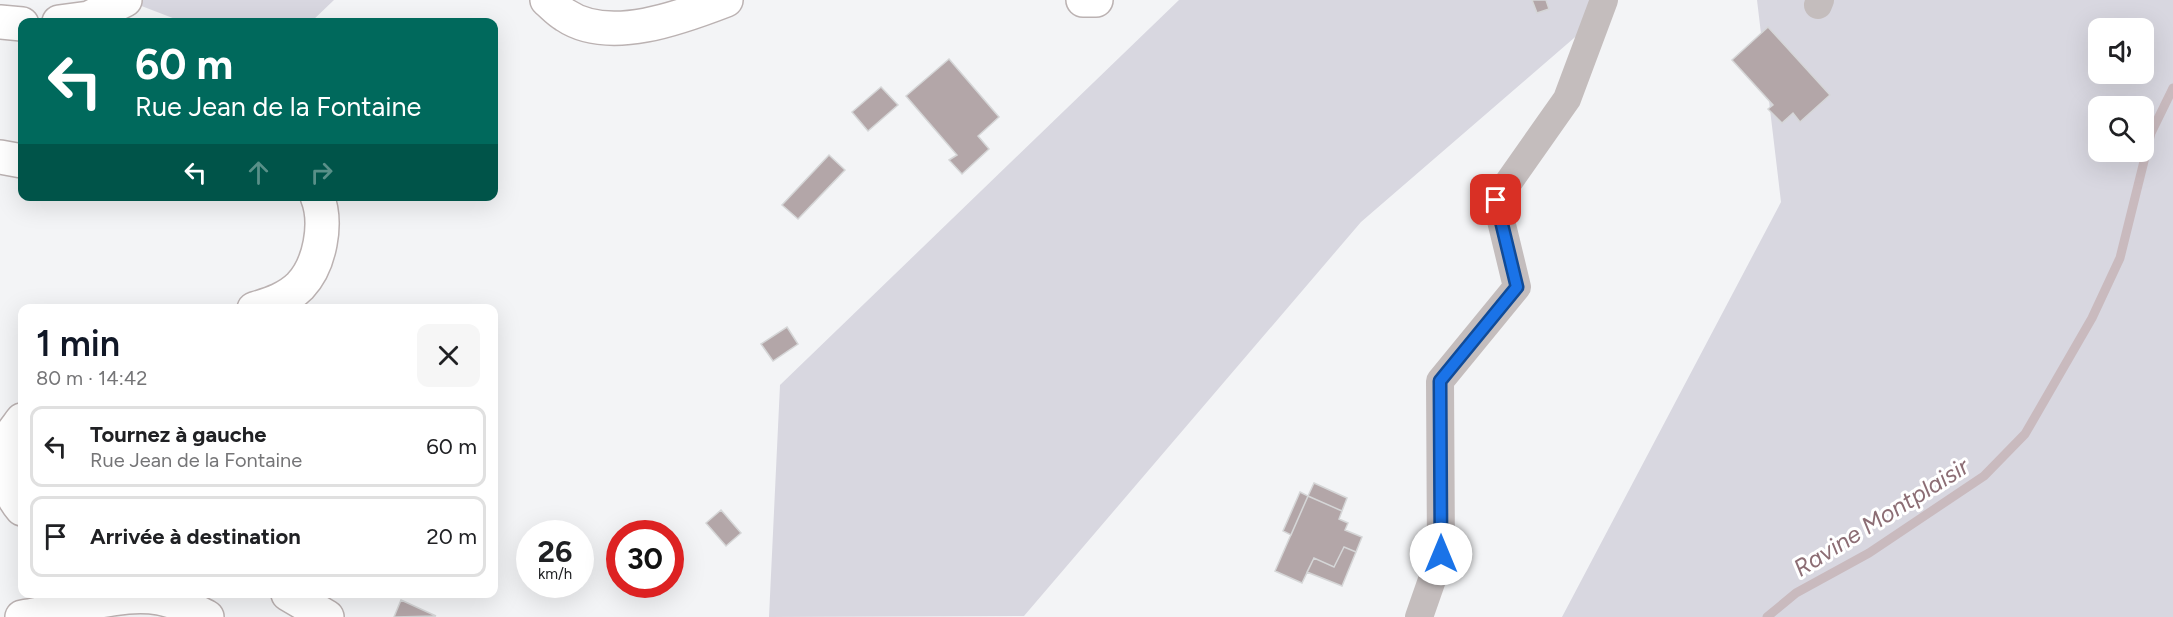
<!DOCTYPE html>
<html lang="fr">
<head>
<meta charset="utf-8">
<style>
	:root { --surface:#fff; --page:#f6f6f6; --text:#202124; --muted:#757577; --line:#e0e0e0; --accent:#111827 }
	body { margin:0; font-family:Figtree,sans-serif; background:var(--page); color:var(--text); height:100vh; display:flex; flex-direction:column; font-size:22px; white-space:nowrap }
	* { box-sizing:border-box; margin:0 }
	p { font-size:20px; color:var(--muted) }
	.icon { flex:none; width:33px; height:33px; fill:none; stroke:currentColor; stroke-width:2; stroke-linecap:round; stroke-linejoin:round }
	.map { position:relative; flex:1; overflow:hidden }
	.panel { position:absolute; left:18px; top:304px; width:480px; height:294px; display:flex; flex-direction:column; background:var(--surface); border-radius:12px; box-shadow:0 6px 24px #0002 }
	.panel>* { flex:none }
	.banner { position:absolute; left:18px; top:18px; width:480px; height:183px; border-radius:12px; box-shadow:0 6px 24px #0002; background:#00695c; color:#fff; overflow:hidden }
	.tools { position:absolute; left:2088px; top:18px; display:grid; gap:12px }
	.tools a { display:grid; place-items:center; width:66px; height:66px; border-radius:12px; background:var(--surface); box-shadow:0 6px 24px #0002; font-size:30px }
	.speed { position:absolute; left:516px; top:520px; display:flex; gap:12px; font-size:30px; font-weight:700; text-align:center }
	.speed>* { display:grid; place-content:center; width:78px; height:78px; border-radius:50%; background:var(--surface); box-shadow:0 6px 24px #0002; line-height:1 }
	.speed small { font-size:15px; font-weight:400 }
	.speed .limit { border:9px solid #d22; background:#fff; color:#111 }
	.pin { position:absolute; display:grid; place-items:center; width:51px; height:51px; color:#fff; margin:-26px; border-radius:12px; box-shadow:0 3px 9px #0006 }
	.me { position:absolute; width:66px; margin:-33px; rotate:0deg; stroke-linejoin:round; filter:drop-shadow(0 0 4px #0008) }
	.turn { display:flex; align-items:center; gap:21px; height:126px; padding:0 18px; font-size:27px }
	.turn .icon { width:78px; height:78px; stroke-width:2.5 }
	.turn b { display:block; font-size:42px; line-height:51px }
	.lanes { display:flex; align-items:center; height:57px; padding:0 18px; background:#0003; justify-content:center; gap:30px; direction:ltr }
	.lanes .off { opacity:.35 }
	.round { display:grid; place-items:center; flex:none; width:63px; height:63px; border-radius:12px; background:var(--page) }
	.head { display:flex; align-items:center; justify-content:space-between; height:102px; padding:0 18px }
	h1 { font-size:36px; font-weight:600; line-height:45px; color:var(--accent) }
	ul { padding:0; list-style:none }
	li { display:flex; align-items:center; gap:18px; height:81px; margin:0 12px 9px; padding:0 6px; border:3px solid var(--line); border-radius:12px }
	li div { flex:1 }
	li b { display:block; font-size:22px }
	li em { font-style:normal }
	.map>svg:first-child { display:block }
</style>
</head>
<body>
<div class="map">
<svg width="2173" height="617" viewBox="0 0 2173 617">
	<rect width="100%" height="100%" fill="#f3f4f6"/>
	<!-- green -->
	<path fill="#d8d7e0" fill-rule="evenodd" d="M 126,0 L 334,0 L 311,22 L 183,22 Z
		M 1179,0 L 1618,0 L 1361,222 L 1024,616 L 769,617 L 780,385 Z
		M 1757,0 L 2173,0 L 2173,617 L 1562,617 L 1781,202 ZM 2098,28 L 2144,28 L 2144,74 L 2098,74 ZM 2098,106 L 2144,106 L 2144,152 L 2098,152 Z"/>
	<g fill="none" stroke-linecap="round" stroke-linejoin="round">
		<!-- stream -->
		<path stroke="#c9babe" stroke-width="9" d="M 1767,617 L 1796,593 L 1869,553 L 1984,476 L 2025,434 L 2092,318 L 2120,258 L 2151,133 L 2173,88"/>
	</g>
	<!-- building -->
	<path fill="#b3a6a8" stroke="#d5d6d7" stroke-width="1.5" d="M 1532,0 L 1546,0 L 1549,9 L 1537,13 Z
		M 1768,27 L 1830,95 L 1800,122 L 1793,113 L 1782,123 L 1768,109 L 1773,105 L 1732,60 Z
		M 949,59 L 999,117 L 978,136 L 989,149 L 962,174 L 949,160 L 957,155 L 906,96 Z
		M 881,87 L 898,105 L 868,131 L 852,112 Z
		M 829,155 L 845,170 L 798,219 L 782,205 Z
		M 787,327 L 798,344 L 773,361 L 761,344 Z
		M 1314,483 L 1347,498 L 1342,511 L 1308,496 Z
		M 1300,492 L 1308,496 L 1291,535 L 1283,531 Z
		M 1308,496 L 1342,511 L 1339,519 L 1348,523 L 1345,530 L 1362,537 L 1356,552 L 1344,547 L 1334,567 L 1314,558 L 1302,583 L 1275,571 Z
		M 721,510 L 741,533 L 726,546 L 706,523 Z
		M 1344,547 L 1356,552 L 1342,586 L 1307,572 L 1314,558 L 1334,567 Z
		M 401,600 L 436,616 L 394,617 Z"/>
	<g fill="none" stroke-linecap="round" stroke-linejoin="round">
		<!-- secondary casing -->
		<g stroke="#bbb2b2" stroke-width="36">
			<path id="secondary" d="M 547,0 C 553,5 558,11 565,15 C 609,45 682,17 726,0
				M 1083,0 L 1096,0
				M 0,22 L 22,24
				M 59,22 L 89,18 L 125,0
				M 0,157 L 22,161
				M 254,309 C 270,304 287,299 300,286 C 320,265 328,223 317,196
				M 22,420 C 18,426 11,433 9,440 C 3,464 6,491 22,509
				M 288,594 L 327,617
				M 22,617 C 65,611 118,591 159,598 C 176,601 191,609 207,617"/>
		</g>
		<!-- minor -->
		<path stroke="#c4bdbd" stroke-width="28" d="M 1818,5 L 1820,0
			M 1419,617 L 1441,554 L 1440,381 L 1517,287 L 1496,200 L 1567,99 L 1604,0"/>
		<!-- secondary -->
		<use href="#secondary" stroke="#fff" stroke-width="33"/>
	</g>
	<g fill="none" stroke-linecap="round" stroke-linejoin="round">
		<!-- route casing -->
		<g stroke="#114b97" stroke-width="15">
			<path id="route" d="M 1441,554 L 1440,381 L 1517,287 L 1496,200"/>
		</g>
		<!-- route -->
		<use href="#route" stroke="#1a73e8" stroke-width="10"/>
	</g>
	<g text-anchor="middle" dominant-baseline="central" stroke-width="6" stroke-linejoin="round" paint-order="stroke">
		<!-- water labels -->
		<g font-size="24" font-style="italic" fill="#8c6d74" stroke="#fff">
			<text transform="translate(1881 517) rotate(-32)">Ravine Montplaisir</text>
		</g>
	</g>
</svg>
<div class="tools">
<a><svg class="icon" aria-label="sound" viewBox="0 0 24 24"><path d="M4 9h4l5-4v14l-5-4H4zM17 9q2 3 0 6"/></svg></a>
<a><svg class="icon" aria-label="search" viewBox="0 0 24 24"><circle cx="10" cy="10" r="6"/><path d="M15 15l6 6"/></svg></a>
</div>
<div class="speed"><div>26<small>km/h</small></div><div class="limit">30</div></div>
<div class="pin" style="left:1496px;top:200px;background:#d93025"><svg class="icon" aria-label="arrive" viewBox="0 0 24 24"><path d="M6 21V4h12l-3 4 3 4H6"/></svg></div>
<svg class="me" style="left:1441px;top:554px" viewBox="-20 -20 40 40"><circle r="19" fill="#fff"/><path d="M0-13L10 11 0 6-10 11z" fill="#1a73e8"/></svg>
<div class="banner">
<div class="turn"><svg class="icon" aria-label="left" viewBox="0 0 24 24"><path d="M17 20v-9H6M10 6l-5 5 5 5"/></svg><div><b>60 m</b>Rue Jean de la Fontaine</div></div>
<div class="lanes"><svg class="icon" aria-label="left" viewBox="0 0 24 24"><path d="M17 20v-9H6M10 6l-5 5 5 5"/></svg><svg class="icon off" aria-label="ahead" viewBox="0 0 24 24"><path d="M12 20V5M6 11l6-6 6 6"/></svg><svg class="icon off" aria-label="right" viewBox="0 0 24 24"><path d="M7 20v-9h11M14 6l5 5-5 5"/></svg></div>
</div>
<section class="panel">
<div class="head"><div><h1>1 min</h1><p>80 m · 14:42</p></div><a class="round"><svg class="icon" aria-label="close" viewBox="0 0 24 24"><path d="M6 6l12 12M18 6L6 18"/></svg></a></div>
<ul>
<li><svg class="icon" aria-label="left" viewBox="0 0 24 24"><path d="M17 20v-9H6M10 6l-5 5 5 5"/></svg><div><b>Tournez à gauche</b><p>Rue Jean de la Fontaine</p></div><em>60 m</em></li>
<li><svg class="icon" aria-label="arrive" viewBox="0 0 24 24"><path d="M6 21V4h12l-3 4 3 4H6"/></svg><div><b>Arrivée à destination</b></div><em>20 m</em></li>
</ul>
</section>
</div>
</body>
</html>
